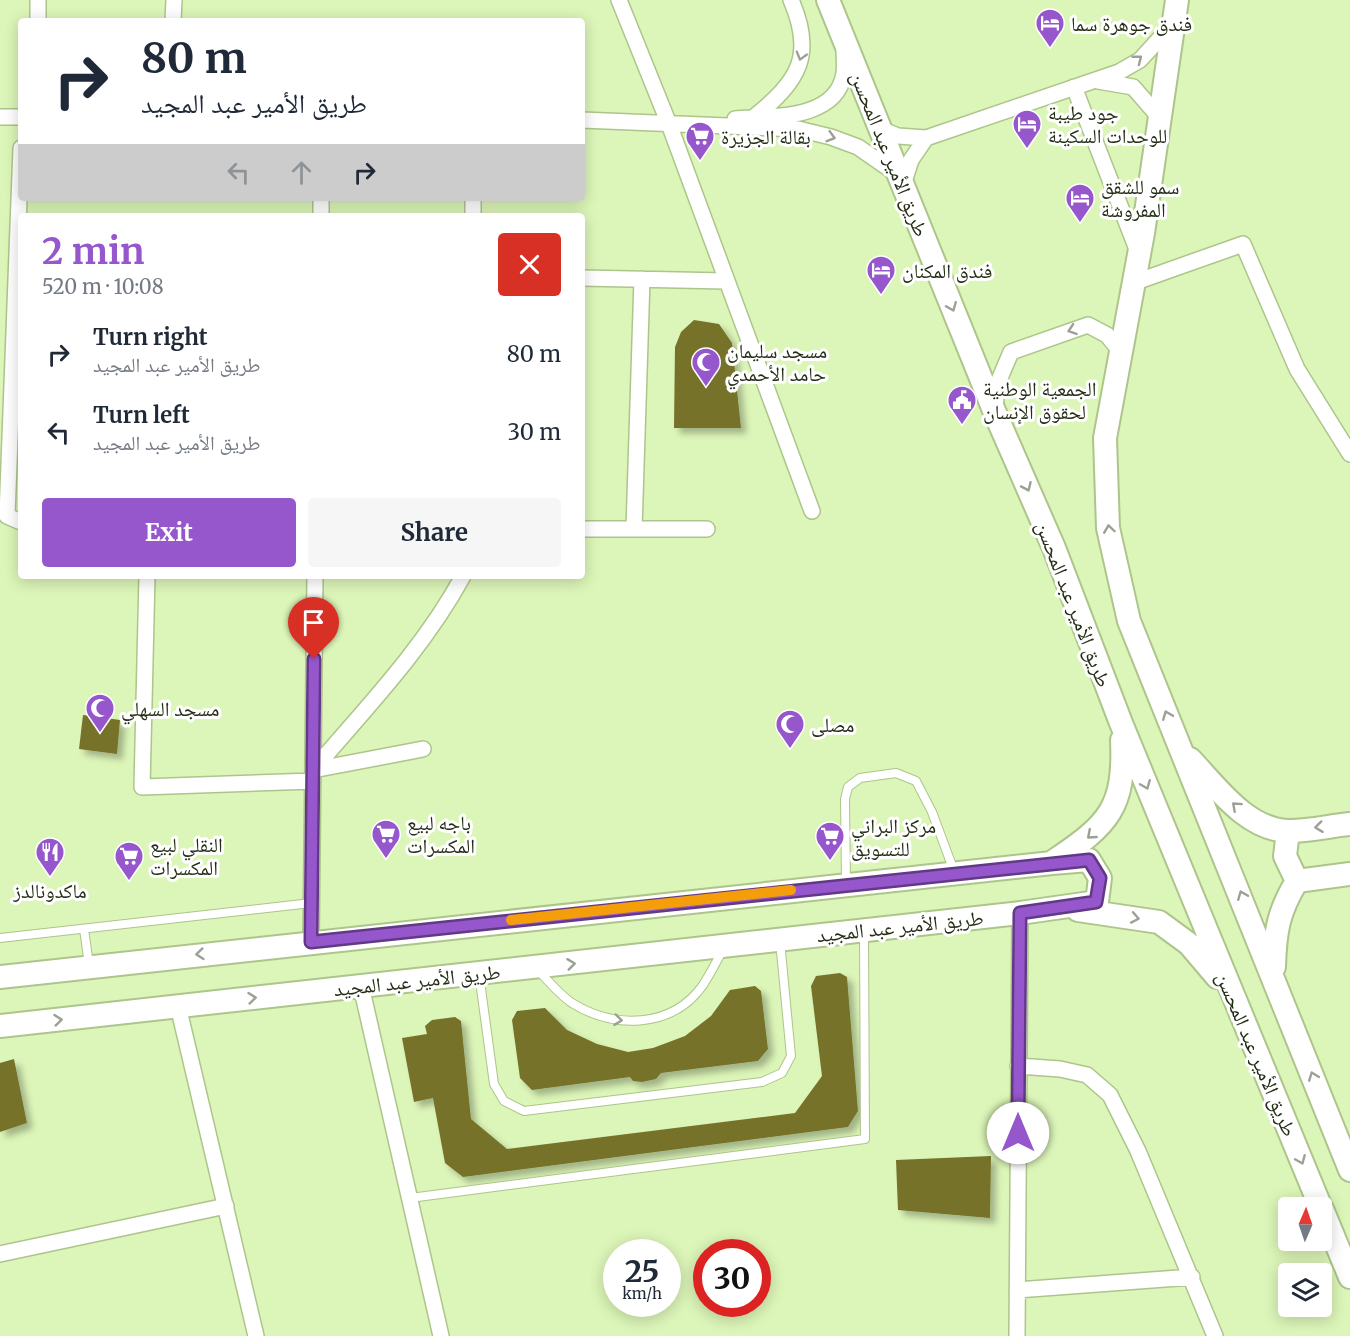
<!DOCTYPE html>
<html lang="en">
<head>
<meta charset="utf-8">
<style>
	:root { --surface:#fff; --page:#f6f6f7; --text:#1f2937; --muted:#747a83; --accent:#9657cd }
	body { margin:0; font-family:Merriweather,"Noto Naskh Arabic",serif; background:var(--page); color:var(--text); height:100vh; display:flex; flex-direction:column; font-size:22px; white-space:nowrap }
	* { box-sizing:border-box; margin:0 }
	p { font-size:20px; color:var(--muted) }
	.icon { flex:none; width:33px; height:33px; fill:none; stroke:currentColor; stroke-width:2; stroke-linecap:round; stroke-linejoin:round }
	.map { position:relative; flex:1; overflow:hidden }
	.panel { position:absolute; left:18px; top:213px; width:567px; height:366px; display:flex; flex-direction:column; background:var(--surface); border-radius:6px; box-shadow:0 3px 15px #0003 }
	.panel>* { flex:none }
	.banner { position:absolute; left:18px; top:18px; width:567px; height:183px; border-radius:6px; box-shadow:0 3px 15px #0003; background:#fff; color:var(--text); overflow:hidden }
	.needle { width:39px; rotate:2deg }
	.buttons { position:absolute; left:1278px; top:1197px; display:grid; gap:12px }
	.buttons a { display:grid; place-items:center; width:54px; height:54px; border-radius:6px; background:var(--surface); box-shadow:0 3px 15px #0003; font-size:30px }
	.speed { position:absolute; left:603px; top:1239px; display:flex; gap:12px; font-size:30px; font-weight:700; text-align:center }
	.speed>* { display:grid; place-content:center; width:78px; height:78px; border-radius:50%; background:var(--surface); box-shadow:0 3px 15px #0003; line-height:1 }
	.speed small { font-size:15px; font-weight:400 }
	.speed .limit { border:9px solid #d22; background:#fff; color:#111 }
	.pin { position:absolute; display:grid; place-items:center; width:51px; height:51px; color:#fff; margin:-62px -26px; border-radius:50% 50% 50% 0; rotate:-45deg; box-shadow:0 0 6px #0007 }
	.pin .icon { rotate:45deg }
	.me { position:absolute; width:66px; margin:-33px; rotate:0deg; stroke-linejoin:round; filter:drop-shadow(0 0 4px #0008) }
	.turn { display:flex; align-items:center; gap:21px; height:126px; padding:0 24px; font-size:27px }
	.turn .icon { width:78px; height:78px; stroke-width:2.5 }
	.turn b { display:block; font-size:42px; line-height:51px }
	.lanes { display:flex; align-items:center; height:57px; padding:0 24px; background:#0003; justify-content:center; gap:30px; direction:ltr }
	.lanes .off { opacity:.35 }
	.round { display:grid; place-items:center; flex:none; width:63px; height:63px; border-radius:6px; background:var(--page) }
	.summary { display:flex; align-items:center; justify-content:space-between; height:102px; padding:0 24px }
	h1 { font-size:36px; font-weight:700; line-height:45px; color:var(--accent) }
	.cta { display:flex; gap:12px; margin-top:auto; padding:12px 24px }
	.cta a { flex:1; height:69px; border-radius:6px; background:var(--accent); color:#fff; font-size:24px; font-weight:700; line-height:69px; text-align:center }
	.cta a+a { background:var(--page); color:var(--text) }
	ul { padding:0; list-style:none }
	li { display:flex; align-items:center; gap:18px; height:78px; padding:0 24px }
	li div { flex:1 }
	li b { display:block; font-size:22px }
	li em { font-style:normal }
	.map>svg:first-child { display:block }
</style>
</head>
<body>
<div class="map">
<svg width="1350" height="1336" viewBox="0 0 1350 1336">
	<defs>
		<filter id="shadow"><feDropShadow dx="5.5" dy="5.5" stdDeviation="3" flood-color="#0004"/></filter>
	</defs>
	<rect width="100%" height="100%" fill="#dcf5b8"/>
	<!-- building -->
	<path fill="#767229" filter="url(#shadow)" d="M 694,320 L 719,324 L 732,343 L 741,428 L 674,428 L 675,347 L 681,332 Z
		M 83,715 L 120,720 L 117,754 L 79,749 Z
		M 840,973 L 847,977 L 858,1111 L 848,1127 L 463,1177 L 445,1163 L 433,1098 L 414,1102 L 402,1038 L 427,1034 L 425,1026 L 432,1020 L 455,1017 L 461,1021 L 471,1119 L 507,1149 L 795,1113 L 822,1076 L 811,986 L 816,976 Z
		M 755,986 L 761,991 L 768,1049 L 758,1061 L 661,1073 L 656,1079 L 642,1082 L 633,1081 L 630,1077 L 532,1090 L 520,1078 L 512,1020 L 517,1011 L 545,1008 L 567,1030 L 597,1044 L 628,1052 L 653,1048 L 685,1036 L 711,1016 L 730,990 Z
		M 14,1059 L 27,1123 L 0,1132 L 0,1063 Z
		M 991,1156 L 990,1218 L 898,1210 L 896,1160 Z"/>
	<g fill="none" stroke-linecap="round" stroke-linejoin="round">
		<!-- service casing -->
		<g stroke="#adc58b" stroke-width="10">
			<path id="service" d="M 846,882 L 845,799 L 848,787 L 860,778 L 896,773 L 916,781 L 932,812 L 954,871
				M 84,929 L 89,965
				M 0,938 L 311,903
				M 539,971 C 549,982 560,995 572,1003 C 614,1029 672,1029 703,985 C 710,974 717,961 723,949
				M 479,974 L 494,1084 L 504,1101 L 524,1111 L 762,1082 L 782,1073 L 791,1056 L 780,941
				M 410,1198 L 865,1139 L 864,934"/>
		</g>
		<!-- minor casing -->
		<g stroke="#adc58b" stroke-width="18">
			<path id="minor" d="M 38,0 L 38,21
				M 619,0 L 669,124 L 812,511
				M 173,21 L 174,0
				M 1098,81 L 1133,87 L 1160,118
				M 1074,87 L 1138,252
				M 0,117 L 21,117
				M 754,117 C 799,81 815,55 791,0
				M 735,119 C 770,116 837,121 844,73 C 845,66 844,57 844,50
				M 582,120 L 798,129 L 831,137 L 858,147 L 897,174
				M 878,128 L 898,136 L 926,138 L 1119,72 L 1140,60 L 1172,25
				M 21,148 L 7,516 L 21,522
				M 903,185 L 911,160 L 926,138
				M 321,216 L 321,198
				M 473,216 L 473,198
				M 582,278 L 726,281
				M 1133,283 L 1243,244 L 1297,369 L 1350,454
				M 995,409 L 997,385 L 1011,352 L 1088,325 L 1107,335 L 1119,350
				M 582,529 L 707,529
				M 634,529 L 642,279
				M 147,576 L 142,787 L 313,781
				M 313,770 C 366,708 424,648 463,576
				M 313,770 L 423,749
				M 311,942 L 315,576
				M 361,986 L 441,1336
				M 178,1006 L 256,1336
				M 1018,1066 L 1060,1069 L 1087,1075 L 1110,1095 L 1138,1151 L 1215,1336
				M 0,1254 L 226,1206
				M 1017,1290 L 1192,1277
				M 1017,1336 L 1020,913"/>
		</g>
		<!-- secondary casing -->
		<g stroke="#adc58b" stroke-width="26">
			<path id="secondary" d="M 828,0 L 995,413 L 1054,548 L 1121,723 L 1321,1208
				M 1177,0 L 1143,233 L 1105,438 L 1108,528 L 1129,621 L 1350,1170
				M 1190,759 C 1216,786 1247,831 1290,831 C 1309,831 1330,826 1350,824
				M 1288,831 L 1285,856 L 1297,881 L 1350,874
				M 1054,861 C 1109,824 1125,808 1122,740
				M 1078,910 L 1159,922 L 1189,944 L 1217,977
				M 1274,967 C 1275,932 1278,912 1297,881
				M 0,977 L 1052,863 L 1089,860 L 1100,878 L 1097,902 L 1020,913 L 0,1026
				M 1322,1209 L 1350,1277"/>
		</g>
		<!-- service -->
		<use href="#service" stroke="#fff" stroke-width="8"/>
		<!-- minor -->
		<use href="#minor" stroke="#fff" stroke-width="15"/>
		<!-- secondary -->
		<use href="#secondary" stroke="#fff" stroke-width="22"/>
	</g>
	<!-- one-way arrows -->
	<defs><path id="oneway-chevron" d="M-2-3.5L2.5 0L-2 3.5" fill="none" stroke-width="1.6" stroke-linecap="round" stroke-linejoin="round" transform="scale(1.5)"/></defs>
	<g stroke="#9ca196">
		<use href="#oneway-chevron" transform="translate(801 56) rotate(106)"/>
		<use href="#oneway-chevron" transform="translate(1138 59) rotate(-38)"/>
		<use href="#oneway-chevron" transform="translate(831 137) rotate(16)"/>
		<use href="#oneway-chevron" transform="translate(952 307) rotate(68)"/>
		<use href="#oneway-chevron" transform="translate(1072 330) rotate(161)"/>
		<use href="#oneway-chevron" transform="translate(1027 487) rotate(66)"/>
		<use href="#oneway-chevron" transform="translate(1109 529) rotate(-98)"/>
		<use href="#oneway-chevron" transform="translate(1167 715) rotate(-112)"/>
		<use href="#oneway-chevron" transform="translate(1146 785) rotate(68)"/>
		<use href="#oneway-chevron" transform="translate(1236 806) rotate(-138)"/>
		<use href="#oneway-chevron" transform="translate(1319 827) rotate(173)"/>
		<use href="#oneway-chevron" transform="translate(1091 835) rotate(139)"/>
		<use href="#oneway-chevron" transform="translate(1242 895) rotate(-112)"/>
		<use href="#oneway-chevron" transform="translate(1135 918) rotate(11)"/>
		<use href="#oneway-chevron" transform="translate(200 954) rotate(174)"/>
		<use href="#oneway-chevron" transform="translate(571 964) rotate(-7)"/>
		<use href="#oneway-chevron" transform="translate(252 998) rotate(-6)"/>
		<use href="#oneway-chevron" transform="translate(58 1020) rotate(-6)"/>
		<use href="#oneway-chevron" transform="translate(618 1020) rotate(7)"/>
		<use href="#oneway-chevron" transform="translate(1313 1076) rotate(-111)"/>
		<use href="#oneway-chevron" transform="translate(1301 1160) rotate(67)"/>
	</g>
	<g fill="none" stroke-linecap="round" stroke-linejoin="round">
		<!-- route casing -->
		<g stroke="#623985" stroke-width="15">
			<path id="route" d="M 314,659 L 311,942 L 1089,860 L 1100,878 L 1096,902 L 1020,913 L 1018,1133"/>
		</g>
		<!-- route -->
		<use href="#route" stroke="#9657cd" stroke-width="10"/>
		<!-- slow -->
		<path stroke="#f59e0b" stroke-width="10" d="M 511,920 L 791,890"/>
	</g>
	<!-- icons -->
	<defs>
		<g id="hotel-pin" transform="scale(1.5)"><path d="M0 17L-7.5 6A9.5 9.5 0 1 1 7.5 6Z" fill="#9657cd" stroke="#fff"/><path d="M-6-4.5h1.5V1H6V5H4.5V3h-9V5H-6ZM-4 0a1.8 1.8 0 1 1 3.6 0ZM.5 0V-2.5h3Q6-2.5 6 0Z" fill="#fff"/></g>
		<g id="supermarket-pin" transform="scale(1.5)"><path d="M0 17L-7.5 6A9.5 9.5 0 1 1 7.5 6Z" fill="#9657cd" stroke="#fff"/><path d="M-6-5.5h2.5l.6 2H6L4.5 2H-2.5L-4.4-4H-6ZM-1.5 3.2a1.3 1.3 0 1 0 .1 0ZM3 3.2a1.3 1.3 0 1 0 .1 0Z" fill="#fff"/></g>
		<g id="mosque-pin" transform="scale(1.5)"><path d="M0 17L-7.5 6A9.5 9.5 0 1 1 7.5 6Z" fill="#9657cd" stroke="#fff"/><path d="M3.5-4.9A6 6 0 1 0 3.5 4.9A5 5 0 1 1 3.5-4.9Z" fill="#fff"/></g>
		<g id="civic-pin" transform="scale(1.5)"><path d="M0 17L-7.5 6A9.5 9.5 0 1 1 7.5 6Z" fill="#9657cd" stroke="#fff"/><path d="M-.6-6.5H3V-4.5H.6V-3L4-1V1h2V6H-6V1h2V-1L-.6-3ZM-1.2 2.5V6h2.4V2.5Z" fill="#fff"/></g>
		<g id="restaurant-pin" transform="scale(1.5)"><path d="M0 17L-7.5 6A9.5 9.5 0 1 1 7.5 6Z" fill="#9657cd" stroke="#fff"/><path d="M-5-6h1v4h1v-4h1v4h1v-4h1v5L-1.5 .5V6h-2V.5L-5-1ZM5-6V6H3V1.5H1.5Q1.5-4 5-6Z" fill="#fff"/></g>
	</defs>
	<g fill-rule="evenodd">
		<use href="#hotel-pin" x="1050" y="23"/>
		<use href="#hotel-pin" x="1027" y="124"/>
		<use href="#supermarket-pin" x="700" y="136"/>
		<use href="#hotel-pin" x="1080" y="198"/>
		<use href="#hotel-pin" x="881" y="270"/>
		<use href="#mosque-pin" x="706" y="362"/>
		<use href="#civic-pin" x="962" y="400"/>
		<use href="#mosque-pin" x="100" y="708"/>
		<use href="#mosque-pin" x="790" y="724"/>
		<use href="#supermarket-pin" x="386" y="834"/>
		<use href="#supermarket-pin" x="830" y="836"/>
		<use href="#restaurant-pin" x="50" y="852"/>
		<use href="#supermarket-pin" x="129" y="856"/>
	</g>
	<g text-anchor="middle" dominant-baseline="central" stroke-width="6" stroke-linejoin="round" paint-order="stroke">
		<!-- poi labels -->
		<g font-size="20" fill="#242e16" stroke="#fff" text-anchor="start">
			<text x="1071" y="23">فندق جوهرة سما</text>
			<text x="1048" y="112">جود طيبة<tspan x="1048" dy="23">للوحدات السكينة</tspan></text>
			<text x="721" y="136">بقالة الجزيرة</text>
			<text x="1101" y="186">سمو للشقق<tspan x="1101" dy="23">المفروشة</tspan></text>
			<text x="902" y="270">فندق المكنان</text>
			<text x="727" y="350">مسجد سليمان<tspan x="727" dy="23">حامد الأحمدي</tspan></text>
			<text x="983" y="388">الجمعية الوطنية<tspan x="983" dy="23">لحقوق الإنسان</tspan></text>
			<text x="121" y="708">مسجد السهلي</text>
			<text x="811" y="724">مصلى</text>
			<text x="407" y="822">باجه لبيع<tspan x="407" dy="23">المكسرات</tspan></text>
			<text x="851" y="825">مركز البراني<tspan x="851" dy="23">للتسويق</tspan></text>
			<text x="150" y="844">النقلي لبيع<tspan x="150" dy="23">المكسرات</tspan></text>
			<text x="50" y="890" text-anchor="middle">ماكدونالدز</text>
		</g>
		<!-- street labels -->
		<g font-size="20" fill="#242e16" stroke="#fff">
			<text transform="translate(890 154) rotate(68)">طريق الأمير عبد المحسن</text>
			<text transform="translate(1074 604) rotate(69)">طريق الأمير عبد المحسن</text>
			<text transform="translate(900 926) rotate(-6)">طريق الأمير عبد المجيد</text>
			<text transform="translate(417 980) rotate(-6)">طريق الأمير عبد المجيد</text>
			<text transform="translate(1257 1054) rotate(67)">طريق الأمير عبد المحسن</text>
		</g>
	</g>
</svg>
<div class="buttons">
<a><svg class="needle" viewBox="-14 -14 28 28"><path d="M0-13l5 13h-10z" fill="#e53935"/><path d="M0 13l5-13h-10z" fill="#747a83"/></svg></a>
<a><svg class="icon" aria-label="layers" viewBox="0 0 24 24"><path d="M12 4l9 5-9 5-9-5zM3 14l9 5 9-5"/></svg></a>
</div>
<div class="speed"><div>25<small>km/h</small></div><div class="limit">30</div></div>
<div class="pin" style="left:314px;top:659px;background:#d93025"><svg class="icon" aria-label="arrive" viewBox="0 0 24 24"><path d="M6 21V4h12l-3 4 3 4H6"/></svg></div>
<svg class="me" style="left:1018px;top:1133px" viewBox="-20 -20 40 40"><circle r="19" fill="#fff"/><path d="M0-13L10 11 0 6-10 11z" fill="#9657cd"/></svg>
<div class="banner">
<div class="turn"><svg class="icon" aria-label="right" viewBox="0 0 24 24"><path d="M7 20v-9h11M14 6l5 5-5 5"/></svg><div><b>80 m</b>طريق الأمير عبد المجيد</div></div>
<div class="lanes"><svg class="icon off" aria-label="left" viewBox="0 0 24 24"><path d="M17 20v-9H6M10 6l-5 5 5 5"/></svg><svg class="icon off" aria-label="ahead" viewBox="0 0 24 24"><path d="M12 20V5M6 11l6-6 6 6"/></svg><svg class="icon" aria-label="right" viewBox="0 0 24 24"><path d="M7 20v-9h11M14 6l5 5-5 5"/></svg></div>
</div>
<section class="panel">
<div class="summary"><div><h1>2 min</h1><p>520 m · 10:08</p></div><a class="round" style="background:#d93025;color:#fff"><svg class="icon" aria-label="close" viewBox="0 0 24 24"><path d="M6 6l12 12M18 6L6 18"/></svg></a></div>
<ul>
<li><svg class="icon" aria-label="right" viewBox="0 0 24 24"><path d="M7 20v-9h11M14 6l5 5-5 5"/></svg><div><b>Turn right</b><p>طريق الأمير عبد المجيد</p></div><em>80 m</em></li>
<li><svg class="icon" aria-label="left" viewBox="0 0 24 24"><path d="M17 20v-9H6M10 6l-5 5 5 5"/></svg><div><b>Turn left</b><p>طريق الأمير عبد المجيد</p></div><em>30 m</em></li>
</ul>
<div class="cta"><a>Exit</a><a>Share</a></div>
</section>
</div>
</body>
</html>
